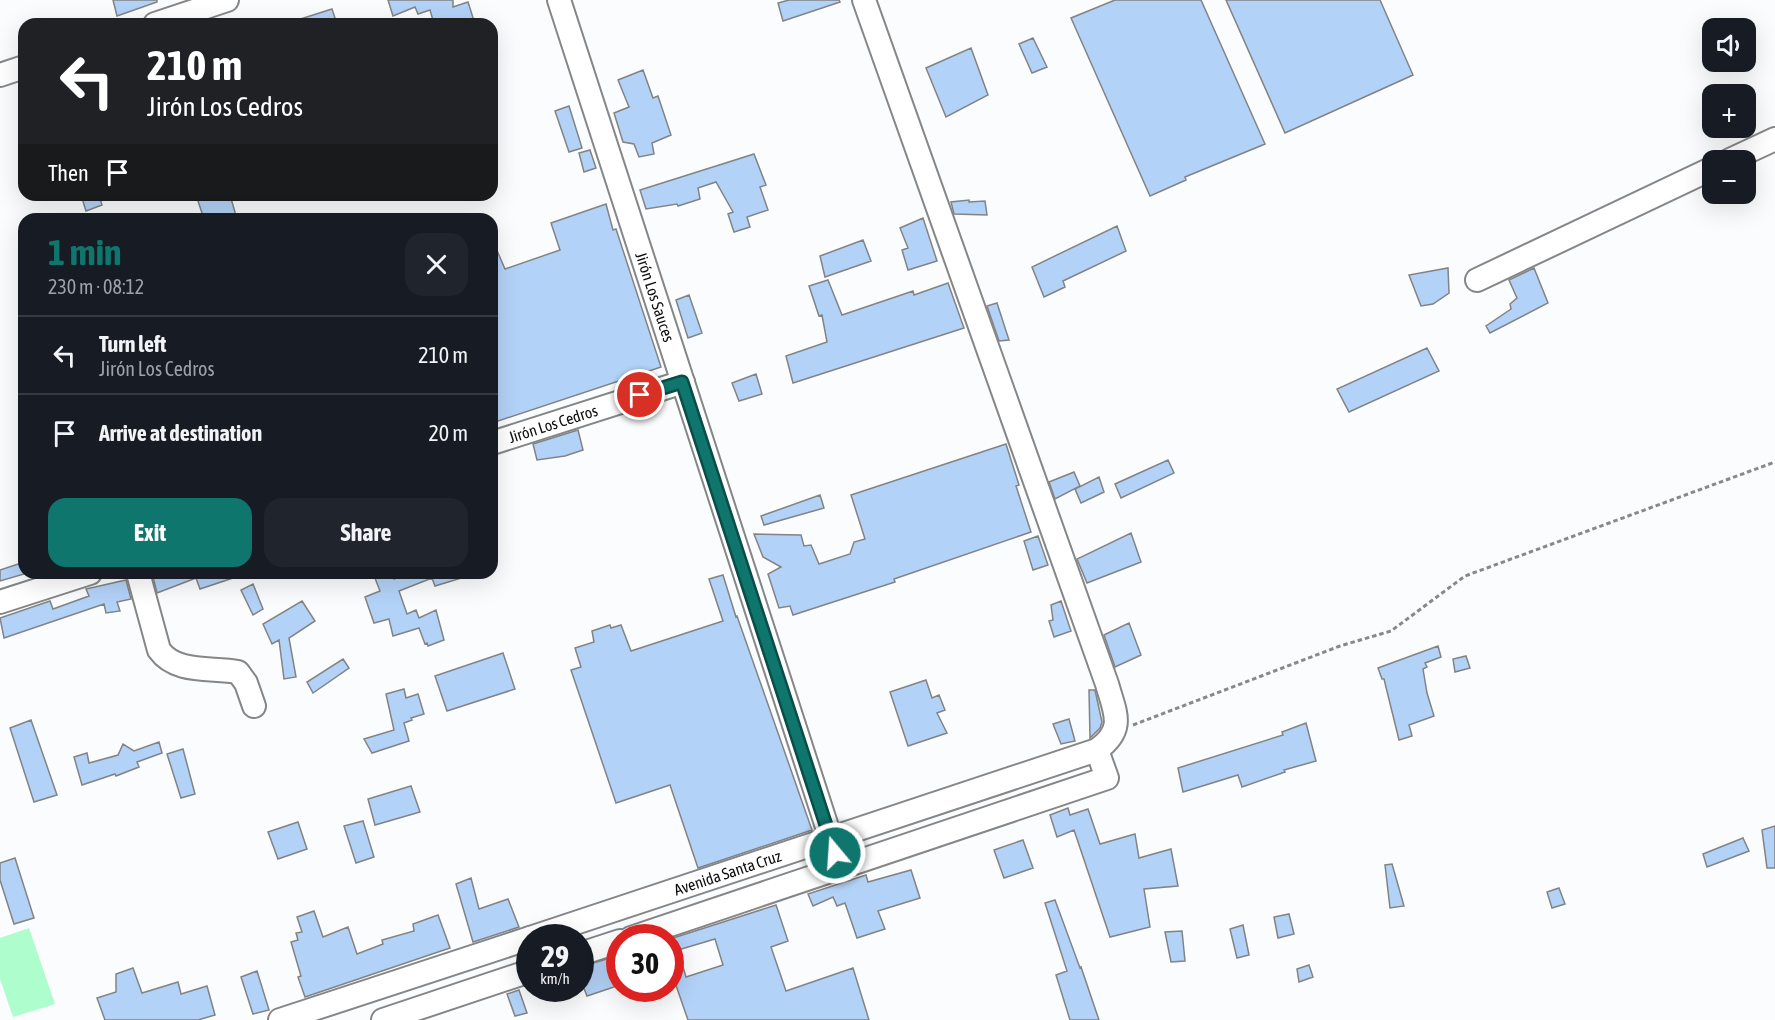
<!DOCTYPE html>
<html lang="en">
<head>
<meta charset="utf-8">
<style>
	:root { --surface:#171b24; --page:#20242c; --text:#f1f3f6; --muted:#9ea1a6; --line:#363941; --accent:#0f766e }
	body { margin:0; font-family:"Asap Condensed",sans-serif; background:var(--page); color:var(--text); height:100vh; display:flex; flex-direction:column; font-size:22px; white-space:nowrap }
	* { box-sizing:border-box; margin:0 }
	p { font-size:20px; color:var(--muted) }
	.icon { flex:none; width:33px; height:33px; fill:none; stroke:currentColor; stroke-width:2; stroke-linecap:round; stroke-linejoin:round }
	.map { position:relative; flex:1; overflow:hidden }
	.details { position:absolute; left:18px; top:213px; width:480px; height:366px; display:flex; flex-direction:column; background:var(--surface); border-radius:18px; box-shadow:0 6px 24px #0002 }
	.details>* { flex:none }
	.top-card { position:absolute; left:18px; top:18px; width:480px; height:183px; border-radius:18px; box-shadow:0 6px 24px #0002; background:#202124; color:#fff; overflow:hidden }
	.buttons { position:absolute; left:1702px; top:18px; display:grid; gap:12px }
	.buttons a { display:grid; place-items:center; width:54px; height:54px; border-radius:12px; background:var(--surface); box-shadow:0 6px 24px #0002; font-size:30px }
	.speed { position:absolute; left:516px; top:924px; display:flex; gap:12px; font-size:30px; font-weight:700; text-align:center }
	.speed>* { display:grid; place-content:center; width:78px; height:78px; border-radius:50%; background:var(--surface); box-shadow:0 6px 24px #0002; line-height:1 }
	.speed small { font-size:15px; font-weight:400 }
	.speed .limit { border:9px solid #d22; background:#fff; color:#111 }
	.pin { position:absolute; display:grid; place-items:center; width:51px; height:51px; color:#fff; margin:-26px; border:3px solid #fff; border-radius:50%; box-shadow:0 2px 6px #0007 }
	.me { position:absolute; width:66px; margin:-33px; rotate:342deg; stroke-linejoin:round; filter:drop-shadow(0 0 4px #0008) }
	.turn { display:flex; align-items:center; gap:21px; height:126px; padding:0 30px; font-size:27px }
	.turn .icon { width:78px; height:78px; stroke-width:2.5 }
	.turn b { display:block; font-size:42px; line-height:51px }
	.then { display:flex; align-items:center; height:57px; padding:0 30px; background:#0003; gap:12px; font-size:22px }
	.round { display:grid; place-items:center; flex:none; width:63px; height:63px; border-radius:18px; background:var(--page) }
	.summary { display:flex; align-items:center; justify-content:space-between; height:102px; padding:0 30px }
	h1 { font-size:36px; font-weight:700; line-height:45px; color:var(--accent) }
	.primary-button { display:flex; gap:12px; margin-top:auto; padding:12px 30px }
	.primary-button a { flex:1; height:69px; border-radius:18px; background:var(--accent); color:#fff; font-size:24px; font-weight:700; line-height:69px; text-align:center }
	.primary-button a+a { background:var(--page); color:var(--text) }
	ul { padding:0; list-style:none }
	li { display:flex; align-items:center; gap:18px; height:78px; padding:0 30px; border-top:2px solid var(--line) }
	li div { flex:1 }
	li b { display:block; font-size:22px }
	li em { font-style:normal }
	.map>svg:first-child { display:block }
</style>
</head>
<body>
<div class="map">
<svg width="1775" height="1020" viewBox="0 0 1775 1020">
	<rect width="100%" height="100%" fill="#fbfcfd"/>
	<!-- green -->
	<path fill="#aefdcd" d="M 29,928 L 55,1004 L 13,1017 L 0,979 L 0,938 Z"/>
	<!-- building -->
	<path fill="#b3d2f8" stroke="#828384" stroke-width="1.5" fill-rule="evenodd" d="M 113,0 L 157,0 L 157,2 L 117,16 Z
		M 388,0 L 453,0 L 453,7 L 468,2 L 475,24 L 434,24 L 430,10 L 418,14 L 415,7 L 393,16 Z
		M 789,0 L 839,0 L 840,2 L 783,21 L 778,3 Z
		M 1115,0 L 1201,0 L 1265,144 L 1185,177 L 1186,180 L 1150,196 L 1071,18 Z
		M 1226,0 L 1380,0 L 1413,75 L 1285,133 Z
		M 332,9 L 337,24 L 294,24 L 294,21 Z
		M 1033,38 L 1047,67 L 1032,73 L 1019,44 Z
		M 971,48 L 988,95 L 946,117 L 926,68 Z
		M 643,70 L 653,98 L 658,96 L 671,135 L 652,143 L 654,154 L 639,157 L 634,144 L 623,142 L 614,113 L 629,107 L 618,80 Z
		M 569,106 L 582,148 L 569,152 L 555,111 Z
		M 590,150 L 596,168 L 584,172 L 579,153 Z
		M 754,154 L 766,185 L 760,187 L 768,210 L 747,217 L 750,227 L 734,232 L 728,214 L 733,212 L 716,182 L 698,188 L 700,199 L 678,206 L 677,204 L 646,209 L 640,190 Z
		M 81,195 L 99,195 L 102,205 L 86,211 Z
		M 196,195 L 230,195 L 237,219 L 204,219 Z
		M 969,200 L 969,202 L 985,201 L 987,215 L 954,214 L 951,202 Z
		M 606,204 L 613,230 L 616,229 L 661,367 L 492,423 L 492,239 L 505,269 L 560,250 L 551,223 Z
		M 923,218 L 937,261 L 908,270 L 902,250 L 908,248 L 900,228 Z
		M 1117,226 L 1126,251 L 1063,281 L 1065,287 L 1044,297 L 1032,267 Z
		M 863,240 L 871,261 L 825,277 L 820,256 Z
		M 1448,268 L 1449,293 L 1433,304 L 1421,306 L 1409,275 Z
		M 1534,268 L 1548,303 L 1490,333 L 1486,326 L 1511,309 L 1510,304 L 1517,298 L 1509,280 Z
		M 828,280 L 842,315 L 913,291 L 914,295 L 948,283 L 964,328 L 793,383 L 786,356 L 827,342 L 822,315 L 819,316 L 809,286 Z
		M 689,295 L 702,333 L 688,338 L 676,300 Z
		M 997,303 L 1009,340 L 999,341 L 987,306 Z
		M 1427,348 L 1439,371 L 1349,412 L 1337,389 Z
		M 756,374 L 762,394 L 739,401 L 732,383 Z
		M 578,430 L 583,450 L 565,456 L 537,460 L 533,444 Z
		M 1006,444 L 1019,485 L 1016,486 L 1031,532 L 894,579 L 895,582 L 793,615 L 790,606 L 779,608 L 768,574 L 781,567 L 763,557 L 754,534 L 801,535 L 804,546 L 811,545 L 819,564 L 850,554 L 854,542 L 865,539 L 851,495 Z
		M 1168,460 L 1174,473 L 1121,498 L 1115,484 Z
		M 1074,472 L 1080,486 L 1055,499 L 1049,482 Z
		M 1099,477 L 1104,492 L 1081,503 L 1075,489 Z
		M 820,495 L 824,508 L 764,525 L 761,516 Z
		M 1131,533 L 1141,562 L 1087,583 L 1077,559 Z
		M 1038,536 L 1048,565 L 1033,570 L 1024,541 Z
		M 24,562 L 24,574 L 0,581 L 0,570 Z
		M 152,573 L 241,573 L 242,575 L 200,589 L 196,578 L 157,593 Z
		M 373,573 L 392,573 L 394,579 L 410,573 L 468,573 L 468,576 L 435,586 L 432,578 L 399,591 L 407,614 L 416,610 L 419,618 L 436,610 L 444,640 L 428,646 L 427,643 L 425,644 L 419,628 L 393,636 L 389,619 L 374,623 L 365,597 L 380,591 Z
		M 723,575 L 736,617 L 737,616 L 812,830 L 698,868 L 670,785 L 616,803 L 571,670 L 581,667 L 575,648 L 594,642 L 592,631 L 610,625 L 611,628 L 621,625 L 631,651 L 723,621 L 709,579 Z
		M 126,580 L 131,599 L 117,602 L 120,611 L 106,613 L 104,604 L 4,638 L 0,618 L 50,601 L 53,609 L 89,596 L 86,589 Z
		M 253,584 L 263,609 L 253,615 L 241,590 Z
		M 302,601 L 315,621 L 289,638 L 296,677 L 284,679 L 279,640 L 272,644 L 263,624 Z
		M 1061,601 L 1071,631 L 1054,637 L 1049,621 L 1053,620 L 1051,605 Z
		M 1129,623 L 1141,655 L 1115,667 L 1104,635 Z
		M 1438,646 L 1441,657 L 1425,663 L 1427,667 L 1423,669 L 1427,693 L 1434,716 L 1409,725 L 1412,736 L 1399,740 L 1384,679 L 1382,679 L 1378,668 Z
		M 503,653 L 515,689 L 447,711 L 435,676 Z
		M 1466,656 L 1470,668 L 1455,672 L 1453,659 Z
		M 343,659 L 349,668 L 313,693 L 307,682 Z
		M 926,680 L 932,698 L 939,695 L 945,710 L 937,713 L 947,733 L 908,746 L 890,692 Z
		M 404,689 L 406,698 L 418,694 L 424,714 L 411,718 L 412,720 L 404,723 L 409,741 L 372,753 L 364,739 L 394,730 L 386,694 Z
		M 1089,690 L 1095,690 L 1102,722 L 1100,728 L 1090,738 Z
		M 1069,719 L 1075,741 L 1061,744 L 1053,724 Z
		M 31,720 L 57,795 L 34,802 L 10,728 Z
		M 1306,723 L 1316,761 L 1284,770 L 1285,772 L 1242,787 L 1238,775 L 1183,792 L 1178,768 L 1283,735 L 1282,732 Z
		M 159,742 L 162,753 L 137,762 L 139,767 L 116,776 L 115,774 L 82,785 L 74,757 L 87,753 L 89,763 L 118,755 L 123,744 L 134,751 Z
		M 183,749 L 195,794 L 181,798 L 167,754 Z
		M 411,786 L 420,812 L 375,825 L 368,799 Z
		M 1068,808 L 1070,815 L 1088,809 L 1100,844 L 1135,834 L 1139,858 L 1171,849 L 1178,886 L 1144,889 L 1150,927 L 1110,937 L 1074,830 L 1057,837 L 1050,815 Z
		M 363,821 L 374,857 L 356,863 L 344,826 Z
		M 298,822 L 307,849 L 278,859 L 268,832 Z
		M 1775,826 L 1775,868 L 1767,868 L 1762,830 Z
		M 1743,838 L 1749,851 L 1707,867 L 1703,854 Z
		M 1023,840 L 1033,868 L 1004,878 L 994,850 Z
		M 15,858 L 34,918 L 14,924 L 0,880 L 0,863 Z
		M 1392,864 L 1404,906 L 1390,908 L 1385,865 Z
		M 911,870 L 920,898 L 878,911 L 885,929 L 857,938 L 845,903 L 837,906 L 833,897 L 813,906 L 808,894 L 866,875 L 868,882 Z
		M 471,878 L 479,909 L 508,899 L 519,927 L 473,942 L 456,884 Z
		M 1559,888 L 1565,904 L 1552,908 L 1547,892 Z
		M 1055,900 L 1080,968 L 1081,967 L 1099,1020 L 1070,1020 L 1056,975 L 1067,971 L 1045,903 Z
		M 776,905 L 788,941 L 771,947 L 786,991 L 853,968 L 869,1020 L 688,1020 L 670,968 L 670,939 ZM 715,939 L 723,965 L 686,977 L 678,950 Z
		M 314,911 L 323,937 L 348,927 L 357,954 L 383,944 L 382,940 L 414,931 L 413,924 L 438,915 L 450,948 L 305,997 L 298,977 L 301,976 L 291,942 L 298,940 L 296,933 L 302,932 L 297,917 Z
		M 1289,914 L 1294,934 L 1278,938 L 1274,917 Z
		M 1243,925 L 1249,955 L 1237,958 L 1230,929 Z
		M 1182,931 L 1185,961 L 1171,962 L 1165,932 Z
		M 620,955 L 620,985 L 587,996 L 580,978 L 580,967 Z
		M 1309,965 L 1313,977 L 1299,982 L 1297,969 Z
		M 133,968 L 142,993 L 178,982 L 181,994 L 207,986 L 215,1015 L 198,1020 L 105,1020 L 97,998 L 116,992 L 116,974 Z
		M 257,971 L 269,1010 L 253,1014 L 241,977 Z
		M 519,990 L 527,1013 L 515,1016 L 507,994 Z"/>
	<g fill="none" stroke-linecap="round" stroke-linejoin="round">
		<!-- minor casing -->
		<g stroke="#858687" stroke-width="26">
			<g id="minor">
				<path id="s1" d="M 559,0 L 840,867"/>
				<path d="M 155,24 L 227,0"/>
				<path d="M 0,75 L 24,67"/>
				<path d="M 1730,160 L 1775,139"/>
				<path d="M 1477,280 L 1713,168"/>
				<path id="s2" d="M 492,443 L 683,382"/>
				<path d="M 138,573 L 159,650 C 176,674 211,667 238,672 L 246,683 L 254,706"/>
				<path d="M 0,602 L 90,573"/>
				<path id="s3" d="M 530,938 L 1097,750 C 1126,729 1115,713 1107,684 L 864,0"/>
				<path d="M 631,938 L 1107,778 L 1097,750"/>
				<path d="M 580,954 L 620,941"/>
				<path d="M 280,1020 L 530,938"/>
				<path d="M 383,1020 L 530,971"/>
			</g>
		</g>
		<!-- path -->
		<path stroke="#878888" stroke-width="3" stroke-dasharray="4.5 3" stroke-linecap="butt" d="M 1133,725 L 1340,646 L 1391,631 L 1465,576 L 1775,462"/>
		<!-- minor -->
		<use href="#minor" stroke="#fff" stroke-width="22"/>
	</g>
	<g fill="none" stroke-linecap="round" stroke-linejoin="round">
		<!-- route casing -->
		<g stroke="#0a4d48" stroke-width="15">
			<path id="route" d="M 640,395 L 682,382 L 835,853"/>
		</g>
		<!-- route -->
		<use href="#route" stroke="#0f766e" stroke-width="10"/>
	</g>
	<g text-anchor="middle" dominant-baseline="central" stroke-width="4.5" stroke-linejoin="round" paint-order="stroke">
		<!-- street labels -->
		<g font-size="16" fill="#0e0e0e" stroke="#fbfcfd">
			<text stroke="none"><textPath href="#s1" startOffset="312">Jirón Los Sauces</textPath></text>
			<text stroke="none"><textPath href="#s2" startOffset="64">Jirón Los Cedros</textPath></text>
			<text stroke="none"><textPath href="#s3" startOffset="208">Avenida Santa Cruz</textPath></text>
		</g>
	</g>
</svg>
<div class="buttons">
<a><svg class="icon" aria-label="sound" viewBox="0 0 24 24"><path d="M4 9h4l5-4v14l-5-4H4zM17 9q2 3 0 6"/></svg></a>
<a>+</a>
<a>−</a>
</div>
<div class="speed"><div>29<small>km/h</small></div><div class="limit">30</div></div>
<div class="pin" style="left:640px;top:395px;background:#d93025"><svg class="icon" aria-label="arrive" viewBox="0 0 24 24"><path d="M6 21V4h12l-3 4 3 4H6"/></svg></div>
<svg class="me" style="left:835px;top:853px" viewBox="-20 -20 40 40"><circle r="17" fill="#0f766e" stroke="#fff" stroke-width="3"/><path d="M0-11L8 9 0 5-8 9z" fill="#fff"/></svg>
<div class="top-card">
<div class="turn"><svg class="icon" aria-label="left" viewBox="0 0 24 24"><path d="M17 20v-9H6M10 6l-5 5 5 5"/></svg><div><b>210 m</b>Jirón Los Cedros</div></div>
<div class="then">Then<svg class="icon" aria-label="arrive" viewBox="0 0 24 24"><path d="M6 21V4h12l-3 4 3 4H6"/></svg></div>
</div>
<section class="details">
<div class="summary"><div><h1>1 min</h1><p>230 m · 08:12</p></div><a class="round"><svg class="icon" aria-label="close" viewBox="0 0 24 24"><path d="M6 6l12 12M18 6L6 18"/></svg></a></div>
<ul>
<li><svg class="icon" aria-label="left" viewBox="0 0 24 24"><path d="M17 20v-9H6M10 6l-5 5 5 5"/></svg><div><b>Turn left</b><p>Jirón Los Cedros</p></div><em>210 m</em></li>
<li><svg class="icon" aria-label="arrive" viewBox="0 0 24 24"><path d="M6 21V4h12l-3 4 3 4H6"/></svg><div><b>Arrive at destination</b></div><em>20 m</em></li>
</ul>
<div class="primary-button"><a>Exit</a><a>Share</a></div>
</section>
</div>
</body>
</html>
